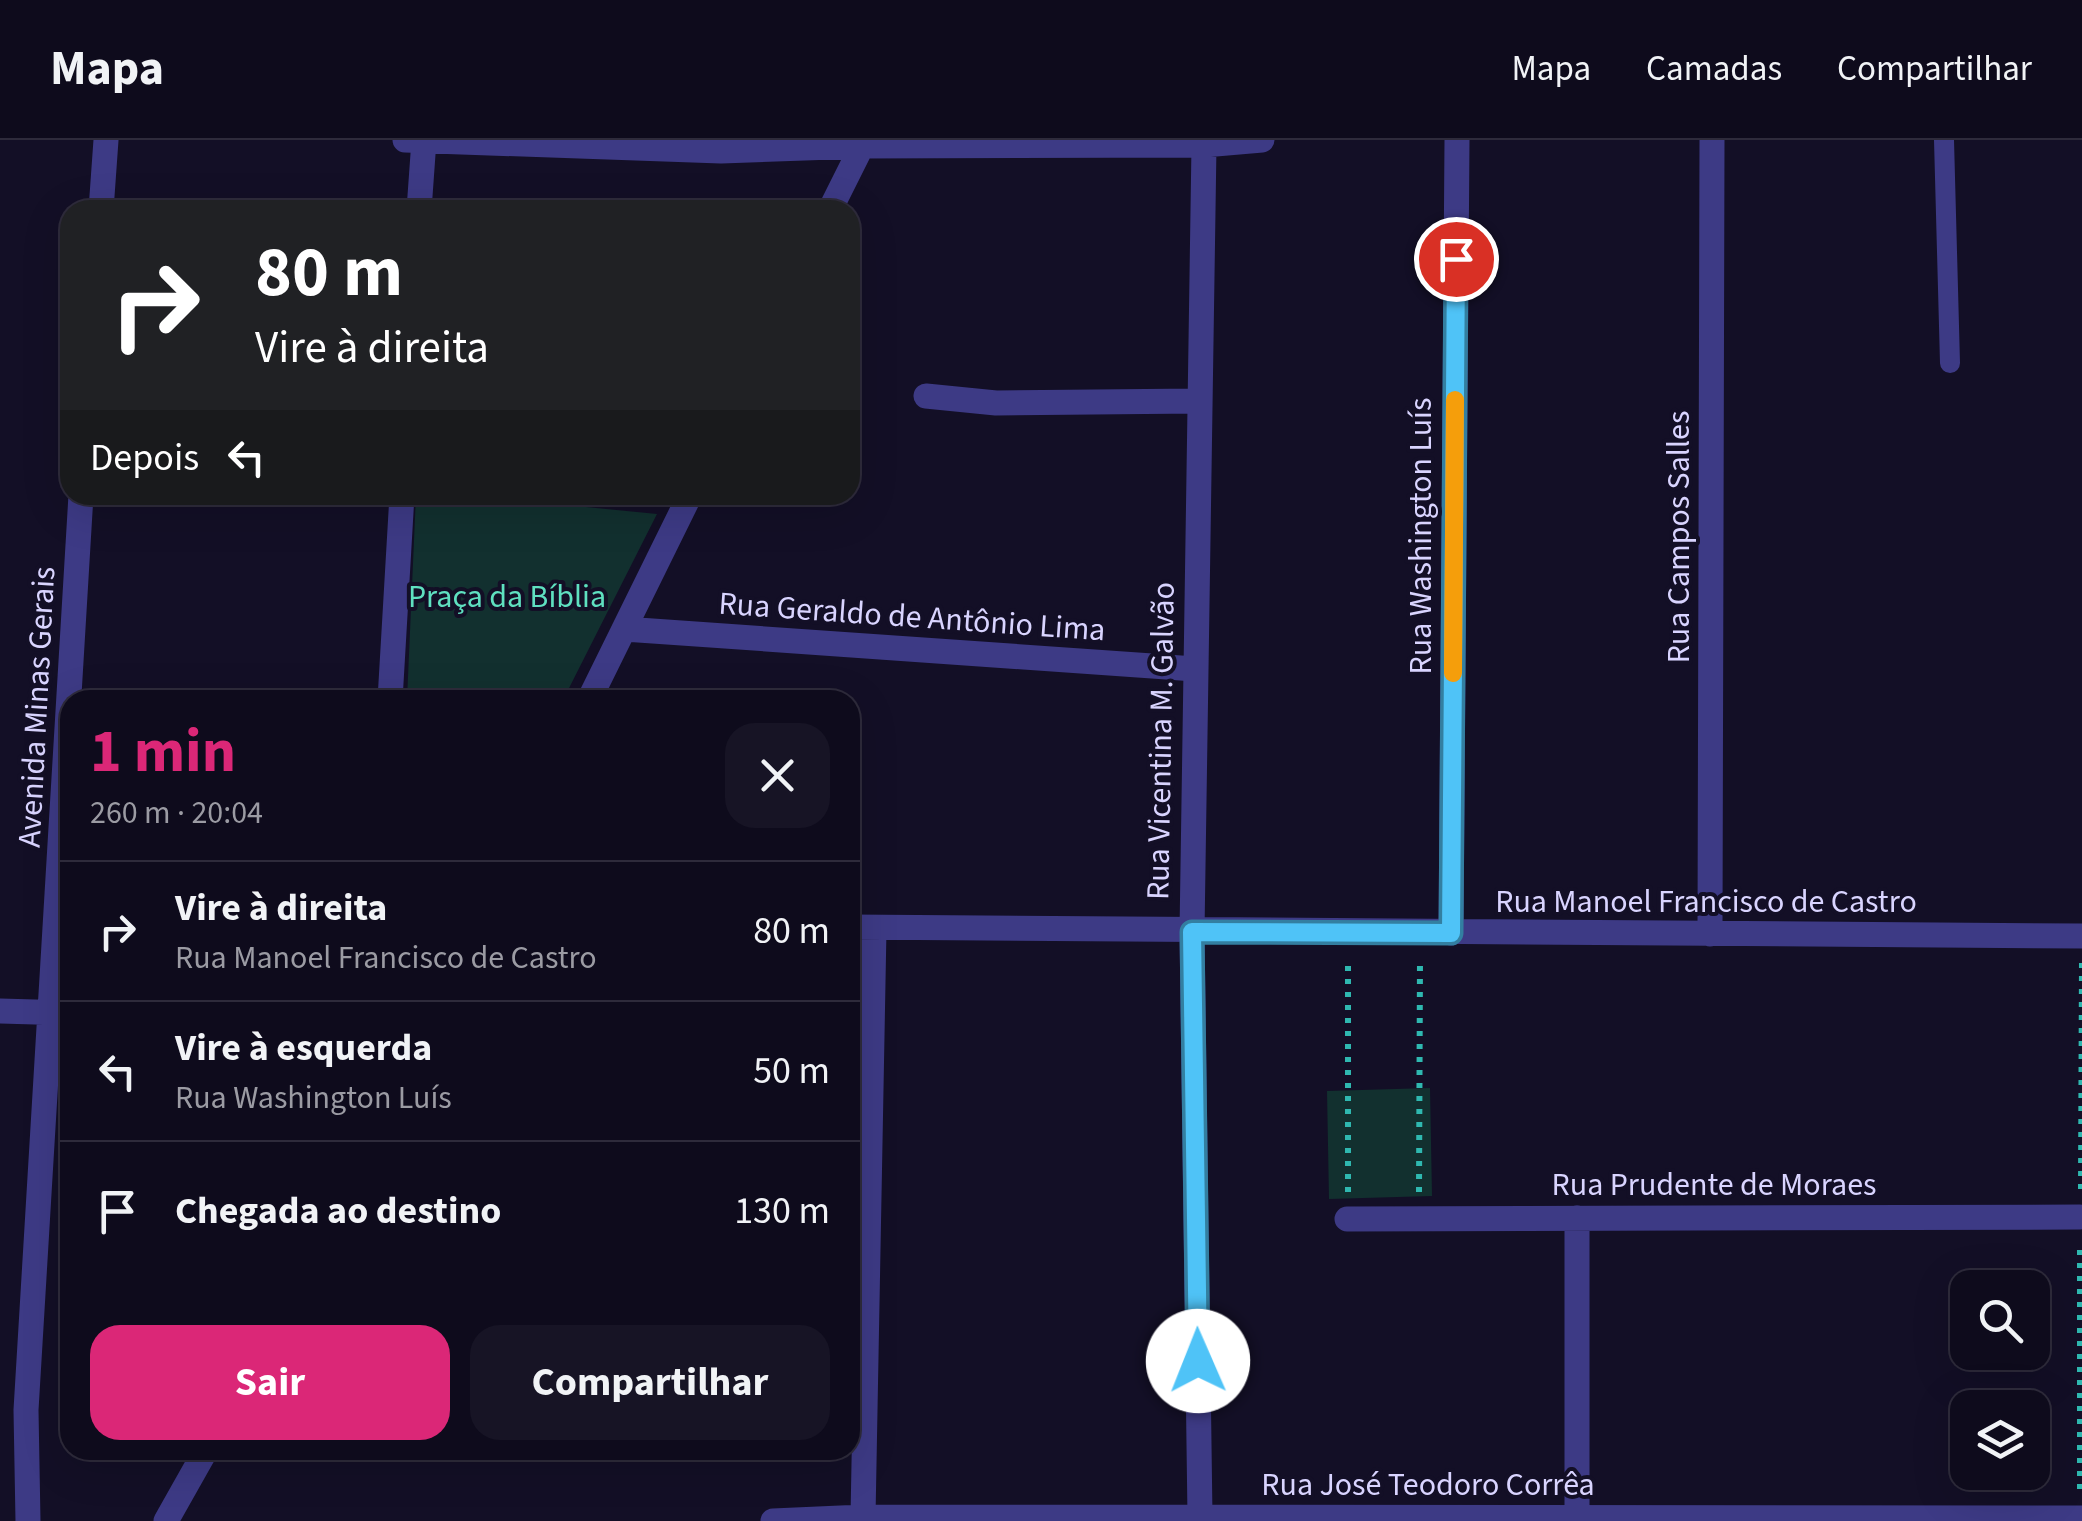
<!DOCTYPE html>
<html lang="pt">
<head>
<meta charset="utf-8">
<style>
	:root { --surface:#0e0b1c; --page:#171425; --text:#f1f3f6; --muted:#9b9ba3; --line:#2e2b3b; --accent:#db2777 }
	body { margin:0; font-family:"Source Sans 3",sans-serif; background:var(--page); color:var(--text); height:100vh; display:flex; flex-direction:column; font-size:38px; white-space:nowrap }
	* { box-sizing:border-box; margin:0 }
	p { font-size:32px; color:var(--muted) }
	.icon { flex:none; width:55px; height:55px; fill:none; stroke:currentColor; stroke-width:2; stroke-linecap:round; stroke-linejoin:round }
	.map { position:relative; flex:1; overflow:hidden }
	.side { position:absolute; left:60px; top:550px; width:800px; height:770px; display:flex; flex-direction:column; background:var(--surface); border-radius:30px; box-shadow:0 10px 40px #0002,0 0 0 2px var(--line) }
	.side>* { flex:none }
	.guide { position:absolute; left:60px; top:60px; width:800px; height:305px; border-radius:30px; box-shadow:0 10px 40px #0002,0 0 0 2px var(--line); background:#202124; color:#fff; overflow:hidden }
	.controls { position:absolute; left:1950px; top:1130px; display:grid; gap:20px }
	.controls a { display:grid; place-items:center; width:100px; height:100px; border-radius:20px; background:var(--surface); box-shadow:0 10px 40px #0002,0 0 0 2px var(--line); font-size:50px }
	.pin { position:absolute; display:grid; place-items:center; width:85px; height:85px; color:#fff; margin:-42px; border:5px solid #fff; border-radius:50%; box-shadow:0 2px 10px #0007 }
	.me { position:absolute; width:110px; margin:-55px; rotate:359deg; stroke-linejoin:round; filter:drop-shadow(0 0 8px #0008) }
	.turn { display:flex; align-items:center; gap:35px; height:210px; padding:0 30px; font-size:45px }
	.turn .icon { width:130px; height:130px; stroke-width:2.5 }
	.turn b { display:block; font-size:70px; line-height:85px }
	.then { display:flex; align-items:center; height:95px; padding:0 30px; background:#0003; gap:20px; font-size:38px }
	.round { display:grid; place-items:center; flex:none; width:105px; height:105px; border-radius:30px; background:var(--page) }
	.headline { display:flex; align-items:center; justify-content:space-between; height:170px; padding:0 30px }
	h1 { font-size:60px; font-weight:700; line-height:75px; color:var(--accent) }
	.action { display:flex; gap:20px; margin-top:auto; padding:20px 30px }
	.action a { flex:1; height:115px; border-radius:30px; background:var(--accent); color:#fff; font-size:40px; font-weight:700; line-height:115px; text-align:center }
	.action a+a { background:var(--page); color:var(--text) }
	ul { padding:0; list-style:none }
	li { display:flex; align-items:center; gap:30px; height:140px; padding:0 30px; border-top:2px solid var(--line) }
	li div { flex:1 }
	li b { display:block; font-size:38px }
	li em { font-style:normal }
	header { display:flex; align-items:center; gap:60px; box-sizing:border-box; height:140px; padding:0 50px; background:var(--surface); border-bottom:2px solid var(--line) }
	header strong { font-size:48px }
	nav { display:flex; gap:55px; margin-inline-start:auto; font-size:35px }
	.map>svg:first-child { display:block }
</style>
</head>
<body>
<header>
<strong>Mapa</strong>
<nav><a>Mapa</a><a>Camadas</a><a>Compartilhar</a></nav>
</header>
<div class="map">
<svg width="2082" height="1381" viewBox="0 0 2082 1381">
	<rect width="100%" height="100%" fill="#130f26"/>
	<!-- green -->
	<path fill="#12302f" d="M 416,355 L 464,355 L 657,374 L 563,560 L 407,560 Z
		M 1430,948 L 1432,1056 L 1329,1059 L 1327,951 Z"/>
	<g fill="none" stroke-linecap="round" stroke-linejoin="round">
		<!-- path -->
		<path stroke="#2fb8b0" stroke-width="6" stroke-dasharray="5 8" stroke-linecap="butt" d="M 2081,1049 L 2082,822
			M 1348,1052 L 1348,819
			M 1419,1052 L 1420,820
			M 2080,1349 L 2080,1102"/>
		<!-- service -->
		<path stroke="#3d3a85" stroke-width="20" d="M 1944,0 L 1950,223"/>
		<!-- minor -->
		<path stroke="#3d3a85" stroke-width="25" d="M 405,0 L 721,11 L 862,6 L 1204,5 L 1262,0
			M 101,70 L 106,0
			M 419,70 L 424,0
			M 830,70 L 865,0
			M 926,256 L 996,263 L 1197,261
			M 624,489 L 1195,529
			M 390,560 L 402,355
			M 589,560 L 690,355
			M 850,787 L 2082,796
			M 1451,793 L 1457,0
			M 1710,794 L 1712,0
			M 0,871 L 70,873
			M 1347,1079 L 2080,1077
			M 863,1377 L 874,789
			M 1200,1377 L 1192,792 L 1204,5
			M 1577,1377 L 1577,1078
			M 28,1381 L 26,1270 L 81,355
			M 166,1381 L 206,1310
			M 773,1381 L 863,1377 L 2082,1378"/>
	</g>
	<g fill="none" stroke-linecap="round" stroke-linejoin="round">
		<!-- route casing -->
		<g stroke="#337fa1" stroke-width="25">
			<path id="route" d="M 1198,1221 L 1192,792 L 1451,793 L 1456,119"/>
		</g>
		<!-- route -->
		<use href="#route" stroke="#4fc3f7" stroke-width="18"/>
		<!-- slow -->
		<path stroke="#f59e0b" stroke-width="18" d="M 1453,533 L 1455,260"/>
	</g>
	<g text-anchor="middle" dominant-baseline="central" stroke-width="8" stroke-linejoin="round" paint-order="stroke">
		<!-- street labels -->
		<g font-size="32" fill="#d9d4ff" stroke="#130f26">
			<text transform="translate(1421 396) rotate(-90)">Rua Washington Luís</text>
			<text transform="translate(1679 397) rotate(-90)">Rua Campos Salles</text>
			<text transform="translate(912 477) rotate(4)">Rua Geraldo de Antônio Lima</text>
			<text transform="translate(37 567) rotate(-87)">Avenida Minas Gerais</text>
			<text transform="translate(1161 601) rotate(-89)">Rua Vicentina M. Galvão</text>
			<text x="1706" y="762">Rua Manoel Francisco de Castro</text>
			<text x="1714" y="1045">Rua Prudente de Moraes</text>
			<text x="1428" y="1345">Rua José Teodoro Corrêa</text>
		</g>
		<!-- park labels -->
		<g font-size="32" fill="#5fe0c0" stroke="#130f26">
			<text x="507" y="457">Praça da Bíblia</text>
		</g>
	</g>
</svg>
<div class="controls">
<a><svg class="icon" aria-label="search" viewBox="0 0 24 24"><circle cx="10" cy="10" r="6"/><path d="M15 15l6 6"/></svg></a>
<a><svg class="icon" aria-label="layers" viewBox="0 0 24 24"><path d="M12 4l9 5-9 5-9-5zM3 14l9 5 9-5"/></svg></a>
</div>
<div class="pin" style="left:1456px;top:119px;background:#d93025"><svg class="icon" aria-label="arrive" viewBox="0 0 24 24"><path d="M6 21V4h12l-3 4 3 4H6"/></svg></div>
<svg class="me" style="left:1198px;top:1221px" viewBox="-20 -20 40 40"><circle r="19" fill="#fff"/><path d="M0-13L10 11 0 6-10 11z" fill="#4fc3f7"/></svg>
<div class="guide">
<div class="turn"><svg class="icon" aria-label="right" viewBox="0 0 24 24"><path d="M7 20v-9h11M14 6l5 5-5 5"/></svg><div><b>80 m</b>Vire à direita</div></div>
<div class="then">Depois<svg class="icon" aria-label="left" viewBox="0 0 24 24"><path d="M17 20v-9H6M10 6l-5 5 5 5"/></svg></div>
</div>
<section class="side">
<div class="headline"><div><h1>1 min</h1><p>260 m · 20:04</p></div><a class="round"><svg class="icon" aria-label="close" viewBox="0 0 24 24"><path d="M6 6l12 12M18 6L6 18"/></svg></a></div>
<ul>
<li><svg class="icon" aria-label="right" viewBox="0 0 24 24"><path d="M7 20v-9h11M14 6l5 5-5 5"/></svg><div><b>Vire à direita</b><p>Rua Manoel Francisco de Castro</p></div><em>80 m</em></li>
<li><svg class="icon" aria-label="left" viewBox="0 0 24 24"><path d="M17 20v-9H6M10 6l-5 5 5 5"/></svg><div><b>Vire à esquerda</b><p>Rua Washington Luís</p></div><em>50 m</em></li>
<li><svg class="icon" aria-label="arrive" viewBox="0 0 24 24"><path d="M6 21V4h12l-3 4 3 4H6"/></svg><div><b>Chegada ao destino</b></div><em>130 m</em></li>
</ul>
<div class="action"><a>Sair</a><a>Compartilhar</a></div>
</section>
</div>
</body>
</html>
